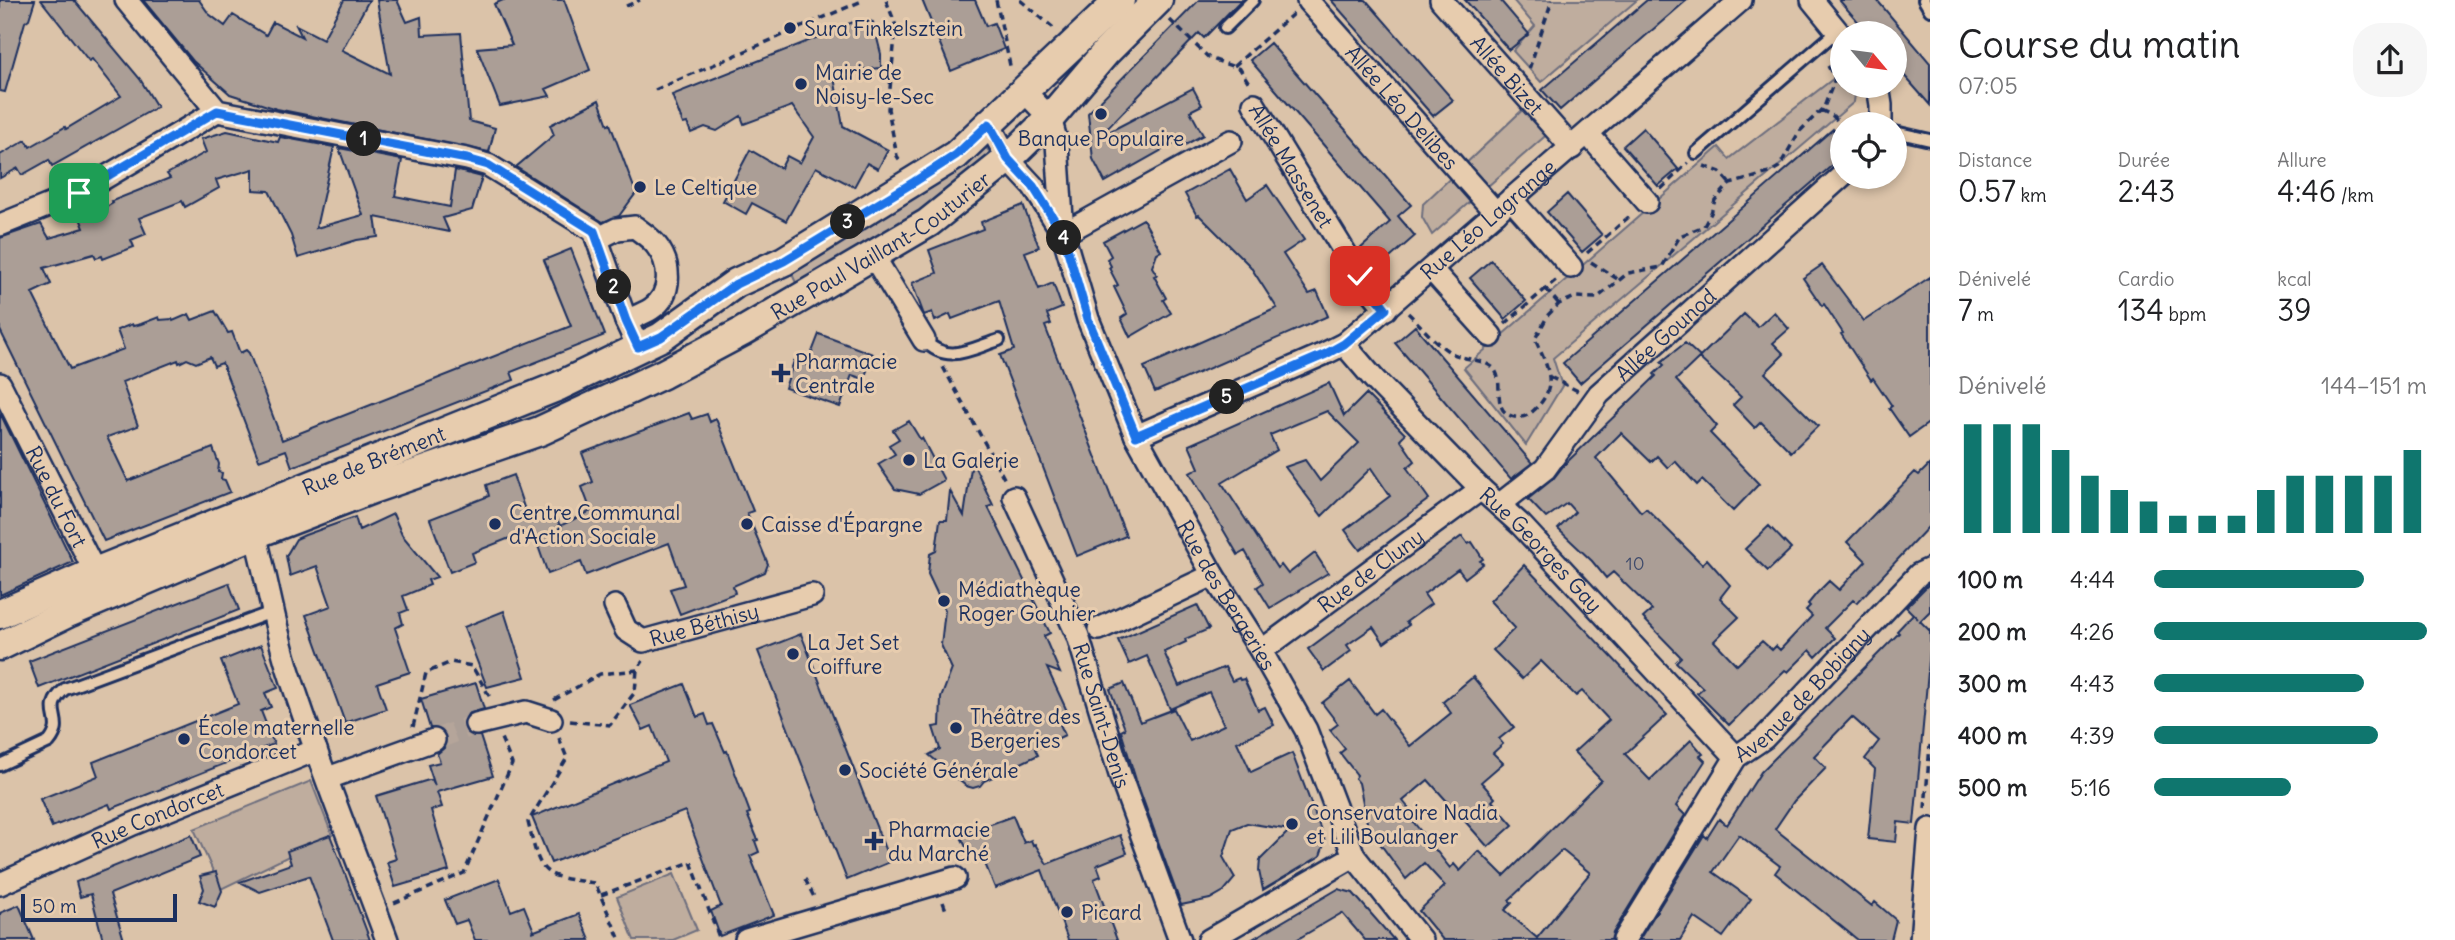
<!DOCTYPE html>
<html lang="fr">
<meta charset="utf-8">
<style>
:root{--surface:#fff;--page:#f6f6f6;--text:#202124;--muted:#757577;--accent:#0f766e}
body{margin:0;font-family:Delius,sans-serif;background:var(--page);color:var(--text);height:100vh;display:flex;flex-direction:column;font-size:26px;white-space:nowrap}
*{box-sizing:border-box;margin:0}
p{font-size:23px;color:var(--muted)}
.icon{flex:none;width:38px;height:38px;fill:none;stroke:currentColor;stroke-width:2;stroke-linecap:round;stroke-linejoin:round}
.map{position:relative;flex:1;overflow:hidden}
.drawer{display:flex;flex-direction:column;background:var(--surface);width:525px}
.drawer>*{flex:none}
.needle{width:46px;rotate:119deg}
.fabs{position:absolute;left:1830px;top:21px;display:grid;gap:14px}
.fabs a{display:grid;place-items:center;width:77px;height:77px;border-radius:50%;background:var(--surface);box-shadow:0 4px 10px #0003;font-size:35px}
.scale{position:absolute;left:21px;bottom:18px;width:156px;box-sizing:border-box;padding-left:7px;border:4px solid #1b2f5e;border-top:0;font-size:19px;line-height:24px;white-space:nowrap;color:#1b2f5e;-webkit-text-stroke:5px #e7ccae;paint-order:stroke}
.pin{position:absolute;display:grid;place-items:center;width:60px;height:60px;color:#fff;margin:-30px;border-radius:14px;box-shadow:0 4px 10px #0006}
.km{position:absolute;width:35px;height:35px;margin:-18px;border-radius:50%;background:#222;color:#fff;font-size:19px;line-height:35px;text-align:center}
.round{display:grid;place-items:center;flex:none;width:74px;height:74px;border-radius:28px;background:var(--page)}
.overview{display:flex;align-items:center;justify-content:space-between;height:119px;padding:0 28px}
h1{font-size:38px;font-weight:600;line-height:52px}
.stats{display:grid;grid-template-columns:repeat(3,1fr);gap:10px;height:119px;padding:7px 28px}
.stats div{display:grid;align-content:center}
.stats b{font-size:30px;font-weight:600}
.stats small{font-size:19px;font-weight:400}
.stats p{font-size:19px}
.chart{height:196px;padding:14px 28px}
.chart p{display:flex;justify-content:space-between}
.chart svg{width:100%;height:126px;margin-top:7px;stroke:var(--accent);stroke-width:6}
ul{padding:0 28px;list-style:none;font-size:23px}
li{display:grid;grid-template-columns:112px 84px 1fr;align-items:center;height:52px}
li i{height:18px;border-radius:9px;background:var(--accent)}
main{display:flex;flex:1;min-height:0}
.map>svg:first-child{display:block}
.green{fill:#bfad9e;stroke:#6d6e7e;stroke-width:2}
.building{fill:#ab9e96;stroke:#1b2f5e;stroke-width:2;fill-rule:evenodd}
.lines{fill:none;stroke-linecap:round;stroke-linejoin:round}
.street-tunnel{stroke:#b5a59a;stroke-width:21;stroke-dasharray:21 10;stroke-linecap:butt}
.lane-casing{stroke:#1b2f5e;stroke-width:16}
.street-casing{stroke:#1b2f5e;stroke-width:26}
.secondary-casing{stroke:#1b2f5e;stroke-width:33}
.path{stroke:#1b2f5e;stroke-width:3.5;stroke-dasharray:7 5;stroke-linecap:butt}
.lane{stroke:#e7ccae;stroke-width:10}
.street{stroke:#e7ccae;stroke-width:21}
.secondary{stroke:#e7ccae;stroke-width:28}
.route-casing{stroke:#fff;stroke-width:14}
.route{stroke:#1a73e8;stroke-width:9}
.poi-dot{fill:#1b2f5e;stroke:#e7ccae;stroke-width:2.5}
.labels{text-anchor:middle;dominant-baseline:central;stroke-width:6;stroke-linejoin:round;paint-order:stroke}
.number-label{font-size:18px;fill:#3f4b6c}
.poi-label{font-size:21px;fill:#1b2f5e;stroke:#e7ccae;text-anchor:start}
.street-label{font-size:21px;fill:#1b2f5e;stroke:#e7ccae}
</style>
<main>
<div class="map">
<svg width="1930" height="940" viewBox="0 0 1930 940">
<rect width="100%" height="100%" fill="#dbc3a9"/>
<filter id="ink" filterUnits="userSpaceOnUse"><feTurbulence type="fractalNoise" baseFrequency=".0143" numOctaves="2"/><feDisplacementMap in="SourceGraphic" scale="14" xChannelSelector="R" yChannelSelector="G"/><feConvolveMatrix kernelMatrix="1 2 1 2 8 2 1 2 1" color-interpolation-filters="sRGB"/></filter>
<g filter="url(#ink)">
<path class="green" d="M1513,0H1637L1541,82L1513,51L1535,26Z
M1842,72L1843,86H1850L1855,94L1854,102L1553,358L1562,386L1526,445L1464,368L1719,147L1729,159Z
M1534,99L1559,124L1432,235L1422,217L1423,204Z
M985,147L992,154L982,173L799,289L790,270Z
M651,354L657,368L530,428L294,506Z
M311,781L332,835L221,889L194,829Z
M674,874L697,930L673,940H634L617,897Z"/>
<path class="building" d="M0,0H35L29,19L25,22L5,92L0,91Z
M41,0H74L140,79L157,107L52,166L49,160L22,175L18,168L0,178V155L26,140L30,147L65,127L66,129L121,96L92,59L89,61Z
M143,0H199L209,14L225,26L233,15L266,35L273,22L302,37L296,25L323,39L344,0H369L342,50L390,74L377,0H397L407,22L421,17L422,35L461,33L469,121L495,128L489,152L277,109L230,94L193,61Z
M503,0H564L590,70L546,89L550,96L500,106L477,48L512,45L494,4Z
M922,0H975L986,26L994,23L1004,49L951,71Z
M1199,0H1241L1204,38L1199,33L1099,137L1193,88L1202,105L1190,111L1203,135L1183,146L1180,140L1105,182L1093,159L1088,113Z
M1331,0H1366L1453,100L1433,116Z
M1465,0H1500L1529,34L1509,50Z
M1647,0H1687L1560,110L1542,90Z
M1839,0H1877L1930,63V105L1895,65V33H1868Z
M862,19L873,22L881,54V68L833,72L843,126L888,150L878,169L867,163L854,187L816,167L786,221L752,203L746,214L723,201L750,150L781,168L787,156L800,163L814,137L792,106L744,124L741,116L717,131L705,127L691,133L687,123L683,124L672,95L821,36L822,33Z
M1270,43L1411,205L1398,216L1415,236L1375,271L1359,250L1390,222L1250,60Z
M599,100L608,125L610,124L636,193L619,216L603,222L516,167L554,135L550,125Z
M1643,128L1678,169L1658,186L1623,146Z
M1833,129L1843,141V156L1580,383L1563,363Z
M227,131L278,142L280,137L334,147L316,228L363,215L339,148L402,160L395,196L450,207L455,170L482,177L472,210L443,218L449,232L375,217L378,237L357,240L298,258L291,235L269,191L253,190V169L216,180L219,188L185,207L182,201L139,218L146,234L131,240L134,247L103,259L102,256L96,258L94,254L44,268L51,284L32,293L70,369L124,349L117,330L132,324L133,326L141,324L159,317L160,320L172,319L173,321L189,314L192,320L215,311L228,333L232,332L240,353L246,350L249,353L282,440L571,326L544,260L571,249L605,335L511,372L514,380L292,467L286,450L259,460L222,363L214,366L210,357L196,363L187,359L179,363L178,360L122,382L138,426L107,437L128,481L213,448L219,464L218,472L222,473L221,479L225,480L230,492L104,541L0,330V238L41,224L49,238L84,228L80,218L99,211L113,203L112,201L170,178L167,174L206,152L201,139Z
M1230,169L1247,199L1267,185L1304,240L1283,254L1309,294L1317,291L1328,316L1155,392L1144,367L1277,308L1250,266L1199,215L1197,216L1185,194Z
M1567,194L1602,235L1582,252L1547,212Z
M1023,205L1039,247L1025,252L1039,289L1053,283L1062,308L1047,314L1051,324L1045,326L1126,536L1077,556L1000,355L1014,350L999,301L952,319L950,314L935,321L932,312L924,315L912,283L937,273L929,250L983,229L981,222Z
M1143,219L1161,251L1157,253L1152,267L1157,275L1154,276L1166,298L1163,300L1171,313L1130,337L1121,318L1127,314L1114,287L1118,285L1109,268L1111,266L1107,259L1111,256L1103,241Z
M1491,260L1526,301L1505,319L1470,278Z
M1822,265L1864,321L1930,277V422L1909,437L1889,408L1892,406L1873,378L1871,380L1841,334L1843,333L1824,304L1822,306L1803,278Z
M1774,312L1789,329L1773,343L1784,354L1765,373L1818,426L1791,452L1761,422L1755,428L1733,405L1741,397L1699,358L1744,314L1758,327Z
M1415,326L1532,463L1511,479L1395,343Z
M819,334L873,354L864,379L852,375L840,407L785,388L794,361L807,365Z
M1685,343L1700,357L1676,380L1717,426L1710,433L1759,484L1733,511L1702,480L1697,485L1675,461L1668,468L1657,456L1651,462L1621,433L1596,458L1641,512L1646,508L1702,564L1707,559L1730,585L1720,598L1739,617L1714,641L1737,665L1762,641L1772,650L1776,646L1780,650L1812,616L1806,610L1810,606L1808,604L1817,593L1829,581L1839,590L1852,576L1866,561L1847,542L1915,472L1919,475L1930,464V525L1857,603L1853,600L1825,628L1835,638L1816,657L1810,650L1788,672L1785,670L1729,725L1697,693L1703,688L1676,662L1681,657L1643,618L1652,610L1613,572L1606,578L1592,561L1558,529L1575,512L1567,503L1546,518L1528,499L1553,479L1564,465L1656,376L1654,374L1664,365L1661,362Z
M1329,383L1344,416L1366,394L1405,434L1400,439L1415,461L1407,468L1429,499L1360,550L1345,530L1390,496L1371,468L1322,516L1285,467L1305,460L1320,481L1359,443L1327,411L1270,435L1277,450L1222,483L1277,568L1281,565L1288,574L1315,553L1328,573L1270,608L1257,587L1263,583L1245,551L1238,555L1190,473L1199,468L1189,445Z
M0,413L73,562L0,595Z
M689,413L692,419L707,414L710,422L716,419L753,511L747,513L768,564L765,572L733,586L735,593L680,614L670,589L684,585L669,543L586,575L581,562L548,574L532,529L472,553L475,562L450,572L430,519L489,496L486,485L513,475L529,522L555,513L560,526L591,511L582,487L593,482L582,453Z
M909,421L920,439L922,438L944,480L919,494L895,489L878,464L895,454L889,445L899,439L893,430Z
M972,461L993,505L988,507L1050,633L1044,636L1060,673L1047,668L1067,711L1056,716L1065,735L1035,749L1038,755L984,781L980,786L973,788L966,786L929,755L940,749L933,727L940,726L941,698L952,669L941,645L945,610L928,574L930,554L936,551L940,520H947L950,491L964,516Z
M393,514L402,535L437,577L428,580L430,585L403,596L408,610L400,613L403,624L395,628L410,672L377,683L386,709L345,723L306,615L331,606L317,566L290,576L286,556L296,539L305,535L355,517L359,530Z
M1769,526L1791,549L1768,571L1745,549Z
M1462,536L1468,544L1472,542L1483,559L1480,561L1483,564L1465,578L1458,569L1424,594L1431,604L1406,622L1409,625L1384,643L1373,627L1347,645L1351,651L1324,671L1308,649Z
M1524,565L1667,715L1625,754L1650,780L1691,740L1703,754L1700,756L1705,761L1676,806L1685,815L1613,933L1611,940H1443L1419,911L1445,886L1424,863L1406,879L1368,827L1359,783L1355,778L1357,775L1340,753L1345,749L1330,730L1338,724L1322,703L1350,681L1375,714L1381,709L1410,746L1451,713L1443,702L1473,677L1514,727L1499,739L1503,744L1493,753L1503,763L1481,782L1495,798L1492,801L1513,825L1488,847L1428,780L1403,801L1411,811L1407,814L1450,868L1454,864L1460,871L1479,851L1504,876L1601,780L1574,752L1609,720L1582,691L1576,696L1541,661L1522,679L1493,650L1515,628L1490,601ZM1562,850L1590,873L1537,938L1505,910L1512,903L1509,900Z
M229,583L239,610L39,688L29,661Z
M1930,583V611L1920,621L1930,631V650L1914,824L1898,822L1896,842L1868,839L1875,769L1865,759L1879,741L1852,717L1814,756L1826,768L1794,801L1775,829L1872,906L1875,902L1896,920L1891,940H1858L1775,873L1780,866L1739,835L1713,872L1751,899L1723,937L1694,917L1680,940H1639L1704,835L1707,838L1719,819L1727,825L1761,772L1899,633L1897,631L1913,614L1918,619L1906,607Z
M1197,605L1209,629L1185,639L1186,642L1164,652L1179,686L1225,667L1232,681L1239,678L1240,680L1244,679L1258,710L1265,707L1274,725L1237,742L1251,772L1292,753L1325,841L1320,856L1263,890L1259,871L1260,860L1290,830L1247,823L1232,829L1223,857L1235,878L1224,891L1210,899L1181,905L1136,780L1121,731L1125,729L1110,689L1124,683L1140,722L1174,709L1190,741L1224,725L1209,692L1170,709L1147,656L1129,664L1118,640Z
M504,611L525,677L487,687L464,627Z
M801,634L890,862L847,880L758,651Z
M261,645L278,688L265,693L271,707L261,711L274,744L111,809L109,804L52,827L40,799L98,776L93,762L238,704L221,661Z
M476,683L484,709L468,714L463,726L472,736H480L493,776L437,792L442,807L431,810L449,871L395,887L387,862L396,859L376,796L432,779L435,786L428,765L440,762L437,754L444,748L446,736L442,730L430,728L421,699Z
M684,684L697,717L705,714L709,725L713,724L725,752L727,751L750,813L747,814L758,840L755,841L759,852L750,856L774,915L720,936L711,911L721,906L685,811L551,863L532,817L666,762L652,726L643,730L630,705Z
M1013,816L1024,843L1031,840L1033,845L1035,844L1047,864L1120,835L1127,853L1097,865L1101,876L1094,879L1117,940H1068L1042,870L995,888L982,856L972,859L960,835Z
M191,835L200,857L110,894L124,940H103L91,894L80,897L76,882Z
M330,835L341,863L370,940H333L309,876L260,892L240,882L291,864L287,851Z
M216,872L222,891L215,907L199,901L204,889L200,876Z
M499,879L511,911L524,906L534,931L532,932L579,914L590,940H475L467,920L455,924L445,900Z
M1338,889L1353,893L1394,940H1365L1342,913L1296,940H1251Z
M19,905L34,940H0V913Z"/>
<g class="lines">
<path class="street-tunnel" d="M434,740L476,724"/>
<defs>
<path id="lane" d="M1924,0L1930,10
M1225,28L1253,0
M1895,132L1930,140
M1696,153L1837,31
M924,340C947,365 971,349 999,340
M0,765L49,742C68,719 39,711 65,689L272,612"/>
<g id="street">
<path d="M126,0L217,111L467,159L488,165L594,231L626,321L638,347"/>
<path id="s1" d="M1441,0L1572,148"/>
<path d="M1812,0L1843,38"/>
<path id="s2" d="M1308,1L1496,213"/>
<path d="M1878,86L1881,105V124"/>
<path id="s3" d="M1024,91L1050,118L1057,143L1063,234L1088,319L1136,436L1213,575L1261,651L1306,730L1354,856L1421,940"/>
<path id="s4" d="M1254,104L1360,277L1386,309"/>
<path d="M989,124L1008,159L1033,186L1062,232"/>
<path d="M1588,134L1647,202"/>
<path d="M1511,199L1571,267"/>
<path d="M0,225L79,193L217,111"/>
<path d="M1063,234L1231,141"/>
<path d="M597,239L617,229L635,227C641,232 651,238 656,245C671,263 673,295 651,309C643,314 634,317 626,321"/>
<path d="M874,257L924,340"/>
<path d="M1431,269L1491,336"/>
<path id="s5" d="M1344,344L1374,379L1481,489L1521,525L1736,757"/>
<path id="s6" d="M0,384L95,572"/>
<path id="s7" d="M1136,436L1326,353L1344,344L1741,0"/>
<path id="s8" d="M1014,497L1078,636L1121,778L1180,940"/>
<path id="s9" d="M1499,505L1545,469L1599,394L1843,175"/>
<path d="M243,526L255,534C267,579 274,624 288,669C317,760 354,850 387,940"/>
<path id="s10" d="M615,606L626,630L643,641L812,595"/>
<path d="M1099,629L1213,575"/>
<path id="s11" d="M1261,651L1481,489"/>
<path d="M476,724L526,712L551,720"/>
<path d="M328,778L434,740"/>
<path id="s12" d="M0,884L133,824L316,750"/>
<path d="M746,940L955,878"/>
<path d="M1209,940L1354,856"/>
<path id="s13" d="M1624,940L1736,757L1764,738L1919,574L1930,569"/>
<path d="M1921,940L1930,829"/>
</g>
<g id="secondary">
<path id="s14" d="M0,614L95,572L559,386L661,337L736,283L784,261L956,155L1120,0"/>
<path id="s15" d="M0,646L70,612L255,534L372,489L540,431L663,374L742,332L928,223L1008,159L1050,118L1106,52L1158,0"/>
</g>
</defs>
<use href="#lane" class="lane-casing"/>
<use href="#street" class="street-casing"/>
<use href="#secondary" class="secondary-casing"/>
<path class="path" d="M886,0L896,26L888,109L897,156L901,162
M996,0L1011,70
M1020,0L1056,30
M626,6L640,0
M1170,20L1209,58L1240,69L1249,83
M1234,66L1294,13
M1529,69L1552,0
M655,90L864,0
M1821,110L1833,116L1843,127
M1704,166L1720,172L1730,184
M1661,189L1688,163
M1587,253L1631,215
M1591,262L1619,280
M1546,289L1559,304
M1408,313C1422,326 1438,348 1456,355C1468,360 1481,359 1492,367C1506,378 1491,406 1509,415C1517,419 1526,418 1533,411C1560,387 1548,368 1535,339L1548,315L1559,304L1575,297L1597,298L1628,273L1662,267L1680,236L1704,226L1711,213L1715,200L1730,184L1769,173L1779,167L1799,132L1824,107L1835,79L1826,62
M1505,324L1557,279
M943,367L1005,480
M1550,377L1578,391
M554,700L600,674L637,670L643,661
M570,721L610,725L635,692L637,670
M413,727L426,673L451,662L472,666L491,699
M559,738L567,758L528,822C541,876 540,876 595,883L620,940
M1925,809L1930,745
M805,879L815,899
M601,895L691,862L720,940
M943,902L947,913
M394,903L464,873L512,764L501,738"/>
<use href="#lane" class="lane"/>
<use href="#street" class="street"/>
<use href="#secondary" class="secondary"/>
</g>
</g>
<g class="lines" filter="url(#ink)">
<defs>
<path id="route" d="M79,193L217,111L467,159L488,165L594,231L626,321L638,347L661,337L736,284L784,261L914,182L956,155L989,124L1008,159L1033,186L1063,234L1088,319L1136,436L1326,354L1344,344L1386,309L1360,276"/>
</defs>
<use href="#route" class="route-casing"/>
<use href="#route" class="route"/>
</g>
<g class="poi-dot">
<circle cx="790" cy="28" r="7"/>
<circle cx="801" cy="84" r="7"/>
<circle cx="1101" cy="114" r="7"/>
<circle cx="640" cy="187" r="7"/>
<path d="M777.5 362.5h7v7h7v7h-7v7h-7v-7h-7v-7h7z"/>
<circle cx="909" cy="460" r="7"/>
<circle cx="495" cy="524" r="7"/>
<circle cx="747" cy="524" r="7"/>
<circle cx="944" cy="601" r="7"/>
<circle cx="793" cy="654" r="7"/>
<circle cx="956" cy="728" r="7"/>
<circle cx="184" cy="739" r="7"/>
<circle cx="845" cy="770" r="7"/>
<circle cx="1292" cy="824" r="7"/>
<path d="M870.5 830.5h7v7h7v7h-7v7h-7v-7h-7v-7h7z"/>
<circle cx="1067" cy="912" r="7"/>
</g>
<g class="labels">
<g class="number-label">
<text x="1635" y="563">10</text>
</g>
<g class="poi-label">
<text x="804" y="28">Sura Finkelsztein</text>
<text x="815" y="72">Mairie de<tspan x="815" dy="24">Noisy-le-Sec</tspan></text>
<text x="1101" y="138" text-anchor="middle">Banque Populaire</text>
<text x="654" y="187">Le Celtique</text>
<text x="795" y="361">Pharmacie<tspan x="795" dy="24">Centrale</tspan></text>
<text x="923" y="460">La Galerie</text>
<text x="509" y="512">Centre Communal<tspan x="509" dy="24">d'Action Sociale</tspan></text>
<text x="761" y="524">Caisse d'Épargne</text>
<text x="958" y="589">Médiathèque<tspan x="958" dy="24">Roger Gouhier</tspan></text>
<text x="807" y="642">La Jet Set<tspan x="807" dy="24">Coiffure</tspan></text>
<text x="970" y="716">Théâtre des<tspan x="970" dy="24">Bergeries</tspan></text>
<text x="198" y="727">École maternelle<tspan x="198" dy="24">Condorcet</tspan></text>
<text x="859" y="770">Société Générale</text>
<text x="1306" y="812">Conservatoire Nadia<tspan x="1306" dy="24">et Lili Boulanger</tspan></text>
<text x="888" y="829">Pharmacie<tspan x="888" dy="24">du Marché</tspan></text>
<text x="1081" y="912">Picard</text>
</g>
<g class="street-label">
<text stroke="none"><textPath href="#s1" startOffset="100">Allée Bizet</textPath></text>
<text stroke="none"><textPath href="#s2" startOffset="142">Allée Léo Delibes</textPath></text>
<text stroke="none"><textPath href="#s4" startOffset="72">Allée Massenet</textPath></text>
<text stroke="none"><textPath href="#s7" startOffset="418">Rue Léo Lagrange</textPath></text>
<text stroke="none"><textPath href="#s15" startOffset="970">Rue Paul Vaillant-Couturier</textPath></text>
<text stroke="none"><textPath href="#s9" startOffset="240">Allée Gounod</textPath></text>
<text stroke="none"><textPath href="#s14" startOffset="404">Rue de Brément</textPath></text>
<text stroke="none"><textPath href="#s6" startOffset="126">Rue du Fort</textPath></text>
<text stroke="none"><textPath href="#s5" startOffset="285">Rue Georges Gay</textPath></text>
<text stroke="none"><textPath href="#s11" startOffset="136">Rue de Cluny</textPath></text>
<text stroke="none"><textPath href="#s3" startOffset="553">Rue des Bergeries</textPath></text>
<text stroke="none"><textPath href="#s10" startOffset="110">Rue Béthisy</textPath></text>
<text stroke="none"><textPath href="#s13" startOffset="306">Avenue de Bobigny</textPath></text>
<text stroke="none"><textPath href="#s8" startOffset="236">Rue Saint-Denis</textPath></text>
<text stroke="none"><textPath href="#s12" startOffset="172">Rue Condorcet</textPath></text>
</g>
</g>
</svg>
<div class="fabs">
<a><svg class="needle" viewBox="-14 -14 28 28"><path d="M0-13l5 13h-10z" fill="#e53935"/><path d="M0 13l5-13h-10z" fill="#757577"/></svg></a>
<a><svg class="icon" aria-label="locate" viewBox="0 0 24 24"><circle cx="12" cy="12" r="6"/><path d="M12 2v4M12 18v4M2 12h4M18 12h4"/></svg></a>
</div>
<div class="scale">50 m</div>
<div class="pin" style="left:79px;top:193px;background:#1e9e55"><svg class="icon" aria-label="arrive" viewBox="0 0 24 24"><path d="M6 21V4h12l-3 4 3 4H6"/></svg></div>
<div class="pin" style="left:1360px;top:276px;background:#d93025"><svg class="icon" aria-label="check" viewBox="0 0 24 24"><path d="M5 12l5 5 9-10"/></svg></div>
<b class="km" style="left:364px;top:139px">1</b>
<b class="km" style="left:614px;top:287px">2</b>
<b class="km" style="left:848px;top:222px">3</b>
<b class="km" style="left:1064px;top:238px">4</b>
<b class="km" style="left:1227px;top:397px">5</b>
</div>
<section class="drawer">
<div class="overview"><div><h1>Course du matin</h1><p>07:05</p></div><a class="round"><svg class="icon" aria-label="share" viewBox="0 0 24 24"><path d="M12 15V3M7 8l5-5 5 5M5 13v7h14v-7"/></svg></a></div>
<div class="stats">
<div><p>Distance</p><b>0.57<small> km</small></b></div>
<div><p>Durée</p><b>2:43</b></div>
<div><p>Allure</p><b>4:46<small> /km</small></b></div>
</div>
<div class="stats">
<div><p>Dénivelé</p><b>7<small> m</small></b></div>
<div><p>Cardio</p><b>134<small> bpm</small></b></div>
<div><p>kcal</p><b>39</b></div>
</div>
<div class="chart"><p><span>Dénivelé</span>144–151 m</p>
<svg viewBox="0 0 160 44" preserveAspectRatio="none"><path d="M5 44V6M15 44V6M25 44V6M35 44V15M45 44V24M55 44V29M65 44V33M75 44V38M85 44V38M95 44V38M105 44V29M115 44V24M125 44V24M135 44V24M145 44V24M155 44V15"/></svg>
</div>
<ul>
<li><b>100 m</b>4:44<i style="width:77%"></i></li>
<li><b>200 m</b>4:26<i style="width:100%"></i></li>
<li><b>300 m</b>4:43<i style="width:77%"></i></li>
<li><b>400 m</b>4:39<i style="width:82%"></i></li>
<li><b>500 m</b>5:16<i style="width:50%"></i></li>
</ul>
</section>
</main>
